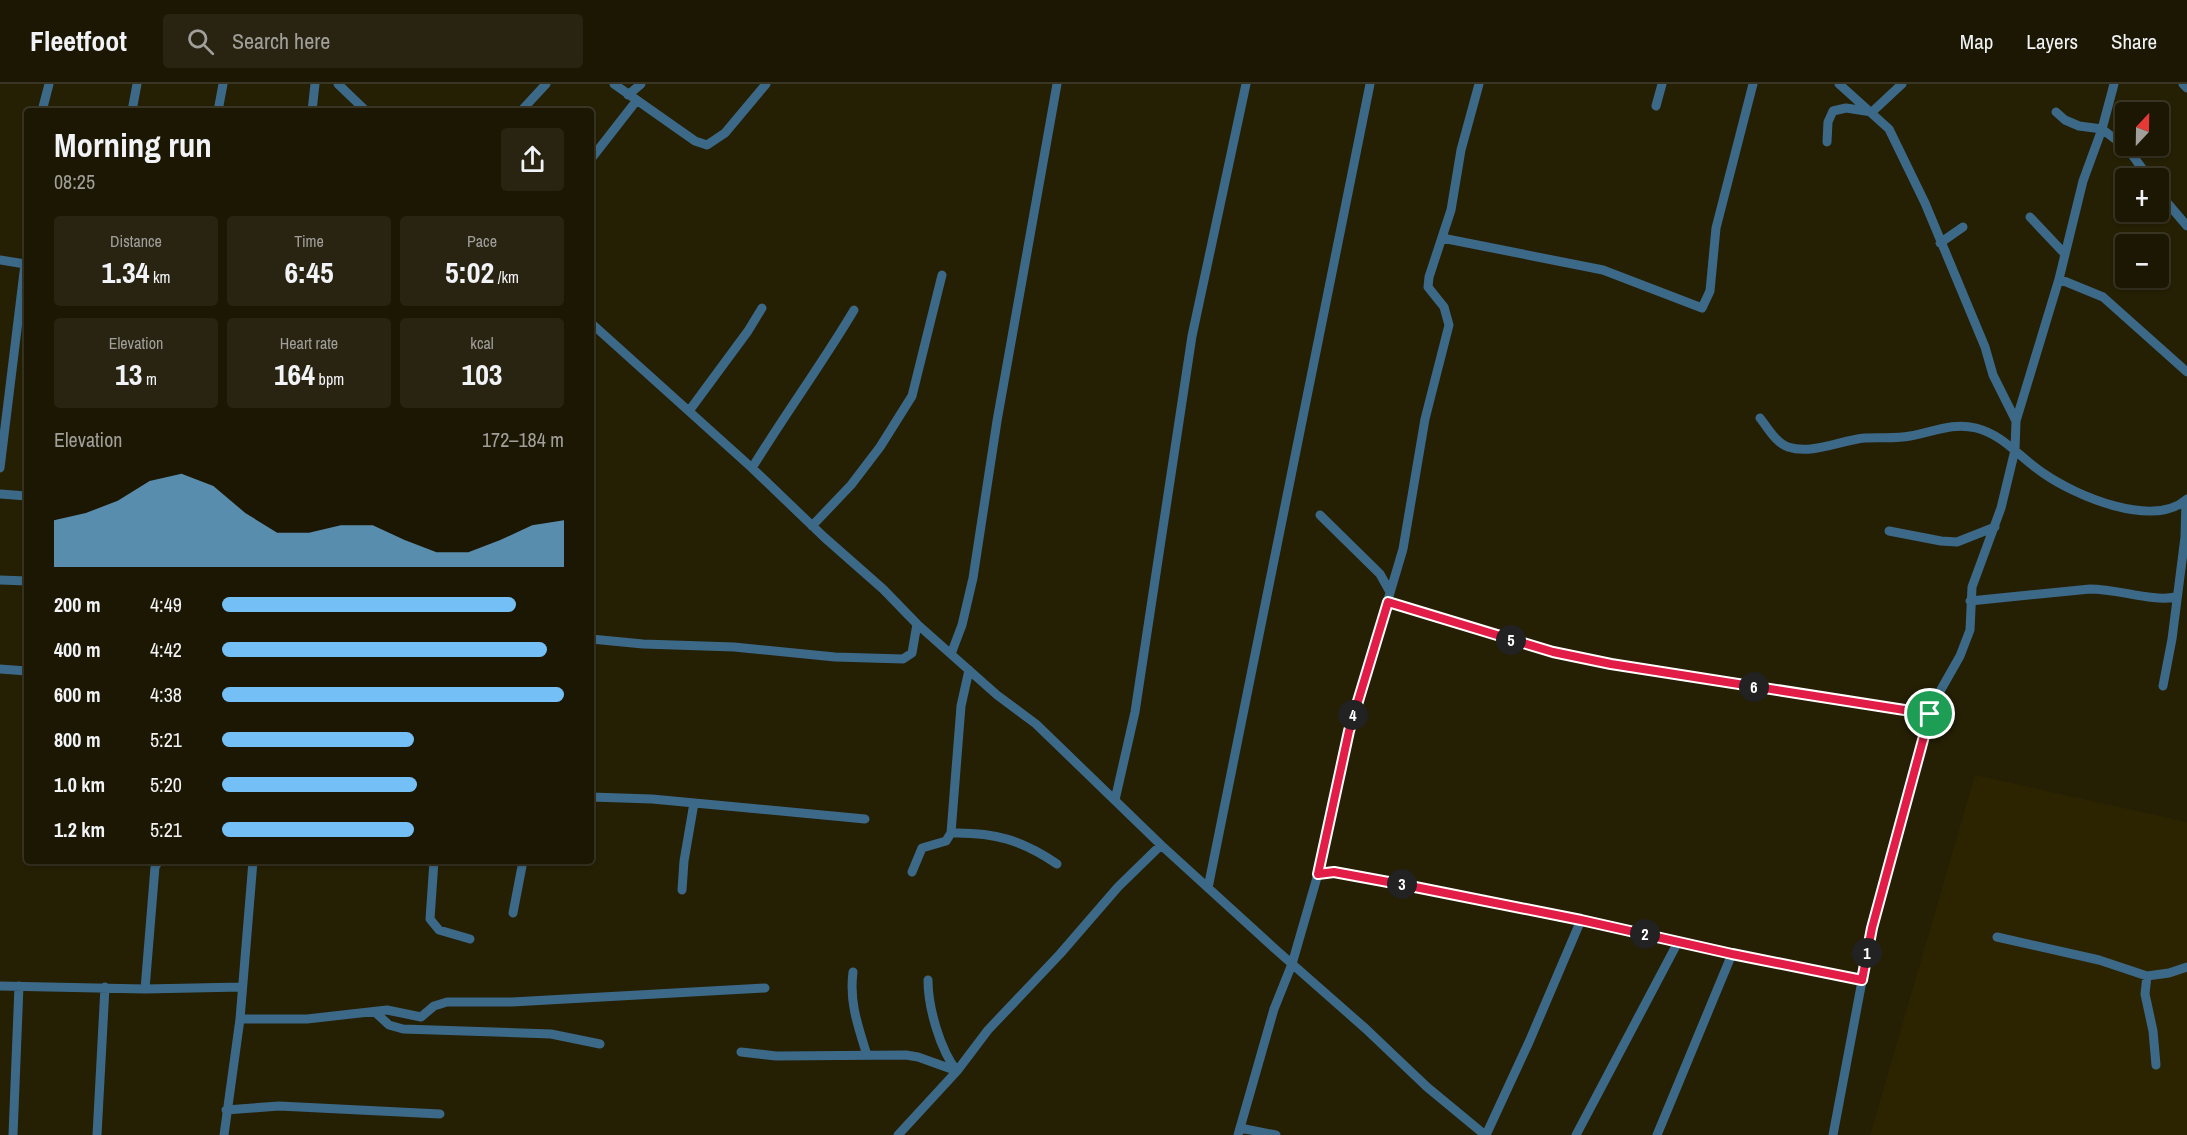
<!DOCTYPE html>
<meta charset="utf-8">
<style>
:root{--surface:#1c1703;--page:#292412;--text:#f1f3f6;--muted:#a09f9a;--line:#3a3625;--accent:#74c0f6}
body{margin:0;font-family:"Archivo Narrow",sans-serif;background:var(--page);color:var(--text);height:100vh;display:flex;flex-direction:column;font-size:22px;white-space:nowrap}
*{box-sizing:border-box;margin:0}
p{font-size:20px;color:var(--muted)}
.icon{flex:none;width:33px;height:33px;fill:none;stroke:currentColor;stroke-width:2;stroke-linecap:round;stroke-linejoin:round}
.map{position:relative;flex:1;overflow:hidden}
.sheet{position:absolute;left:24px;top:24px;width:570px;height:756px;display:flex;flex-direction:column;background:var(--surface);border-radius:6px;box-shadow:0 2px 4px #0004,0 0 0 2px var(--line)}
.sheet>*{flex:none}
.needle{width:39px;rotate:22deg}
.fabs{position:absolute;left:2115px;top:18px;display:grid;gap:12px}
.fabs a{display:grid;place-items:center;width:54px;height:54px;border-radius:6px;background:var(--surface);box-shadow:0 2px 4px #0004,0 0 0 2px var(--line);font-size:30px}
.pin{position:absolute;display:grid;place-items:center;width:51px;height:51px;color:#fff;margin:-26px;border:3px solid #fff;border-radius:50%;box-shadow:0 2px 6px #0007}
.km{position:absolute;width:30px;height:30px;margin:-15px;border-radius:50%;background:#222;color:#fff;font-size:16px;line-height:30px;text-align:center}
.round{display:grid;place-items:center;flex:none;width:63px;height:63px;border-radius:6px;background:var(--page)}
.overview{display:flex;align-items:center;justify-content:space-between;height:102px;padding:0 30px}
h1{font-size:33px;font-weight:700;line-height:45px}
.metrics{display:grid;grid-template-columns:repeat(3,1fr);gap:9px;height:102px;padding:6px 30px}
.metrics div{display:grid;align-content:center;border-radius:6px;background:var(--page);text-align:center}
.metrics b{font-size:30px;font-weight:700}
.metrics small{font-size:16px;font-weight:400}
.metrics p{font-size:16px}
.chart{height:168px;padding:12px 30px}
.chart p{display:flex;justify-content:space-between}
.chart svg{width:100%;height:108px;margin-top:6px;fill:var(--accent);opacity:.7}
ul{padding:0 30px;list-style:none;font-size:20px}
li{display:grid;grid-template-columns:96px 72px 1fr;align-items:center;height:45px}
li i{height:15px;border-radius:8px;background:var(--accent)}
header{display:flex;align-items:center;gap:36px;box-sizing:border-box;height:84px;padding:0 30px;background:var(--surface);border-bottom:2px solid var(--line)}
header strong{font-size:28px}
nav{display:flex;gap:33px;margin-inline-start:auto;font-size:21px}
.search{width:420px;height:54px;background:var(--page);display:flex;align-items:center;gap:15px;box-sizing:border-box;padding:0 21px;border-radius:6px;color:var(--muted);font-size:22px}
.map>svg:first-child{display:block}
.built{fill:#2c2401}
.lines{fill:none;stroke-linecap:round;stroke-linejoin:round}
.minor{stroke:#3c6988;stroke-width:9}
.route-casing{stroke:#fff;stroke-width:12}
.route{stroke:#e11d48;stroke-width:8}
</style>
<header>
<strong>Fleetfoot</strong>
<div class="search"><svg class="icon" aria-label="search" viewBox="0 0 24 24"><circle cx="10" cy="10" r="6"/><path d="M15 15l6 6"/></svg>Search here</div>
<nav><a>Map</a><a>Layers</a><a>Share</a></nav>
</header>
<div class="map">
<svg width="2187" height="1051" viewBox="0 0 2187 1051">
<rect width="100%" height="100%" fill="#251f04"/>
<path class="built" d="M1975,691L2187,738V1051H1870Z"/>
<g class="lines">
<path class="minor" d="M338,0L366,27
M614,0L695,57L707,61L725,49L766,0
M1839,0L1889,45L1925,119L1985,263L1993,291L2016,337
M2183,0L2187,4
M628,11L641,0
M1656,22L1662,0
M42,27L49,0
M132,27L137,0
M218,27L223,0
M312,27L315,0
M521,27L546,0
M2056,28L2065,36L2079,42L2102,45L2128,65L2149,94
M1827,58L1828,38L1833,27L1846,24L1872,28L1902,0
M591,75L637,16
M2158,108L2187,142
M2030,133L2064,169
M1442,154L1603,186L1702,224L1710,207L1716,144L1753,0
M1940,159L1963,143
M0,176L25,180L0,384
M2059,195L2103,213L2187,288
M591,239L752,384L824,453L883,505L917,540L997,611L1036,640L1161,761L1274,864L1366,945L1427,1003L1485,1051
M689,327L748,247L762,224
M1760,334C1768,344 1776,359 1788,363C1812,371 1841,356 1865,354C1880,353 1895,355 1910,352C1933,348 1952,338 1976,344C2004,351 2020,374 2043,389C2076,412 2153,445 2187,415
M752,384C785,330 822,280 854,226
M0,410L27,412
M1320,431L1380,490L1390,508
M812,442L851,401L880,363L912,312L942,191
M1889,447L1941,457L1957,458L1995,443
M0,496L27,497
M1970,517L2090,505C2119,505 2151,518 2176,513
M1387,518L1553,568L1611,580L1931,630
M591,555L643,560L734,563L835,573L903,575L912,569L917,540
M951,570L962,541L973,494L997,337L1057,0
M0,585L27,587
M2163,602L2172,555L2185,453L2186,416
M591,713L652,715L865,735
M1115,716L1135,628L1192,252L1246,0
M951,749C994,748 1022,756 1057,780
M434,777L430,835L439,846L470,855
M912,788L922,764L946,757L951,749L961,622L969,586
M1318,790L1349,647L1403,465L1425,335L1449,241L1444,223L1428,203L1429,193L1451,126L1461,66L1479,0
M1208,804L1370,0
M682,806L684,777L694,719
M513,829L523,777
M1997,853L2099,876L2147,892L2169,889L2187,883
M853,888C849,918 858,942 867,971
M2147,892L2145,910L2153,947L2156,981
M0,902L145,905L242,903
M145,905L155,783L159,777
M375,928L389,941L403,945L551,950L600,960
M240,935H307L387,926L421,933L434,922L447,918H512L765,904
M741,968L776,972L906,971L918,973L957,987C940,966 928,923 928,896
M226,1026L279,1022L440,1030
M1240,1044L1276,1051
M13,1051L19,902
M97,1051L105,903
M224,1051L240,935L253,777
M898,1051L957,987L988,946L1060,870L1118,803L1161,761
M1238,1051L1274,925L1292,880L1318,790L1334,788L1410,802L1581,836L1732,870L1862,896
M1486,1051L1529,958L1581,836
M1576,1051L1678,858
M1657,1051L1732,870
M1833,1051L1872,844L1910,703L1928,636L1939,609L1960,572L1970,546L1972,503L2001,424L2015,366L2016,337L2059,195L2083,97L2102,45L2114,0"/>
</g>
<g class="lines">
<defs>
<path id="route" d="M1388,518L1553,568L1611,580L1930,630L1872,844L1862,896L1732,870L1581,836L1410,802L1334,788L1318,790L1349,647Z"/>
</defs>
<use href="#route" class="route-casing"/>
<use href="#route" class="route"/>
</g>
</svg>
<div class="fabs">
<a><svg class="needle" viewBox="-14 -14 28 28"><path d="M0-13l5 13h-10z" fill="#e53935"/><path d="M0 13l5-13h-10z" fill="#a09f9a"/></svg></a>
<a>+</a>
<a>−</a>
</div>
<div class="pin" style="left:1930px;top:630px;background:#1e9e55"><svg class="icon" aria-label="arrive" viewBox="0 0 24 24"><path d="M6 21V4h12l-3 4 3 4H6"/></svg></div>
<b class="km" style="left:1867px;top:869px">1</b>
<b class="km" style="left:1645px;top:850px">2</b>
<b class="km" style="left:1402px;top:800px">3</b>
<b class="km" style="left:1353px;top:631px">4</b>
<b class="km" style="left:1511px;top:556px">5</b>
<b class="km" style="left:1754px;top:603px">6</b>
<section class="sheet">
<div class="overview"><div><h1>Morning run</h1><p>08:25</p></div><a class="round"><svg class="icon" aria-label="share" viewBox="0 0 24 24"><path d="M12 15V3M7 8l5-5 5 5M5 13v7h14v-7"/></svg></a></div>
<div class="metrics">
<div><p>Distance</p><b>1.34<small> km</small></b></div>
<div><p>Time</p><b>6:45</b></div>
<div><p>Pace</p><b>5:02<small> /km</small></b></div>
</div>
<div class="metrics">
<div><p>Elevation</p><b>13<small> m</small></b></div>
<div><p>Heart rate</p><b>164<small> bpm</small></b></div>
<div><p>kcal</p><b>103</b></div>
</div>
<div class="chart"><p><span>Elevation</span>172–184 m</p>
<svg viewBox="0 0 160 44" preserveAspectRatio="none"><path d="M0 44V25L10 22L20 17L30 9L40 6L50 11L60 22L70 30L80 30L90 27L100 27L110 33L120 38L130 38L140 33L150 27L160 25V44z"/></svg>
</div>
<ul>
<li><b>200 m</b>4:49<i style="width:86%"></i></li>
<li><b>400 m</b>4:42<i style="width:95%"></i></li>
<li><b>600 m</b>4:38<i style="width:100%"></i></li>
<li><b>800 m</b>5:21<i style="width:56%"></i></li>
<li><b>1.0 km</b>5:20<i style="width:57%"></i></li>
<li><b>1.2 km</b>5:21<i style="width:56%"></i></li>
</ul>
</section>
</div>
